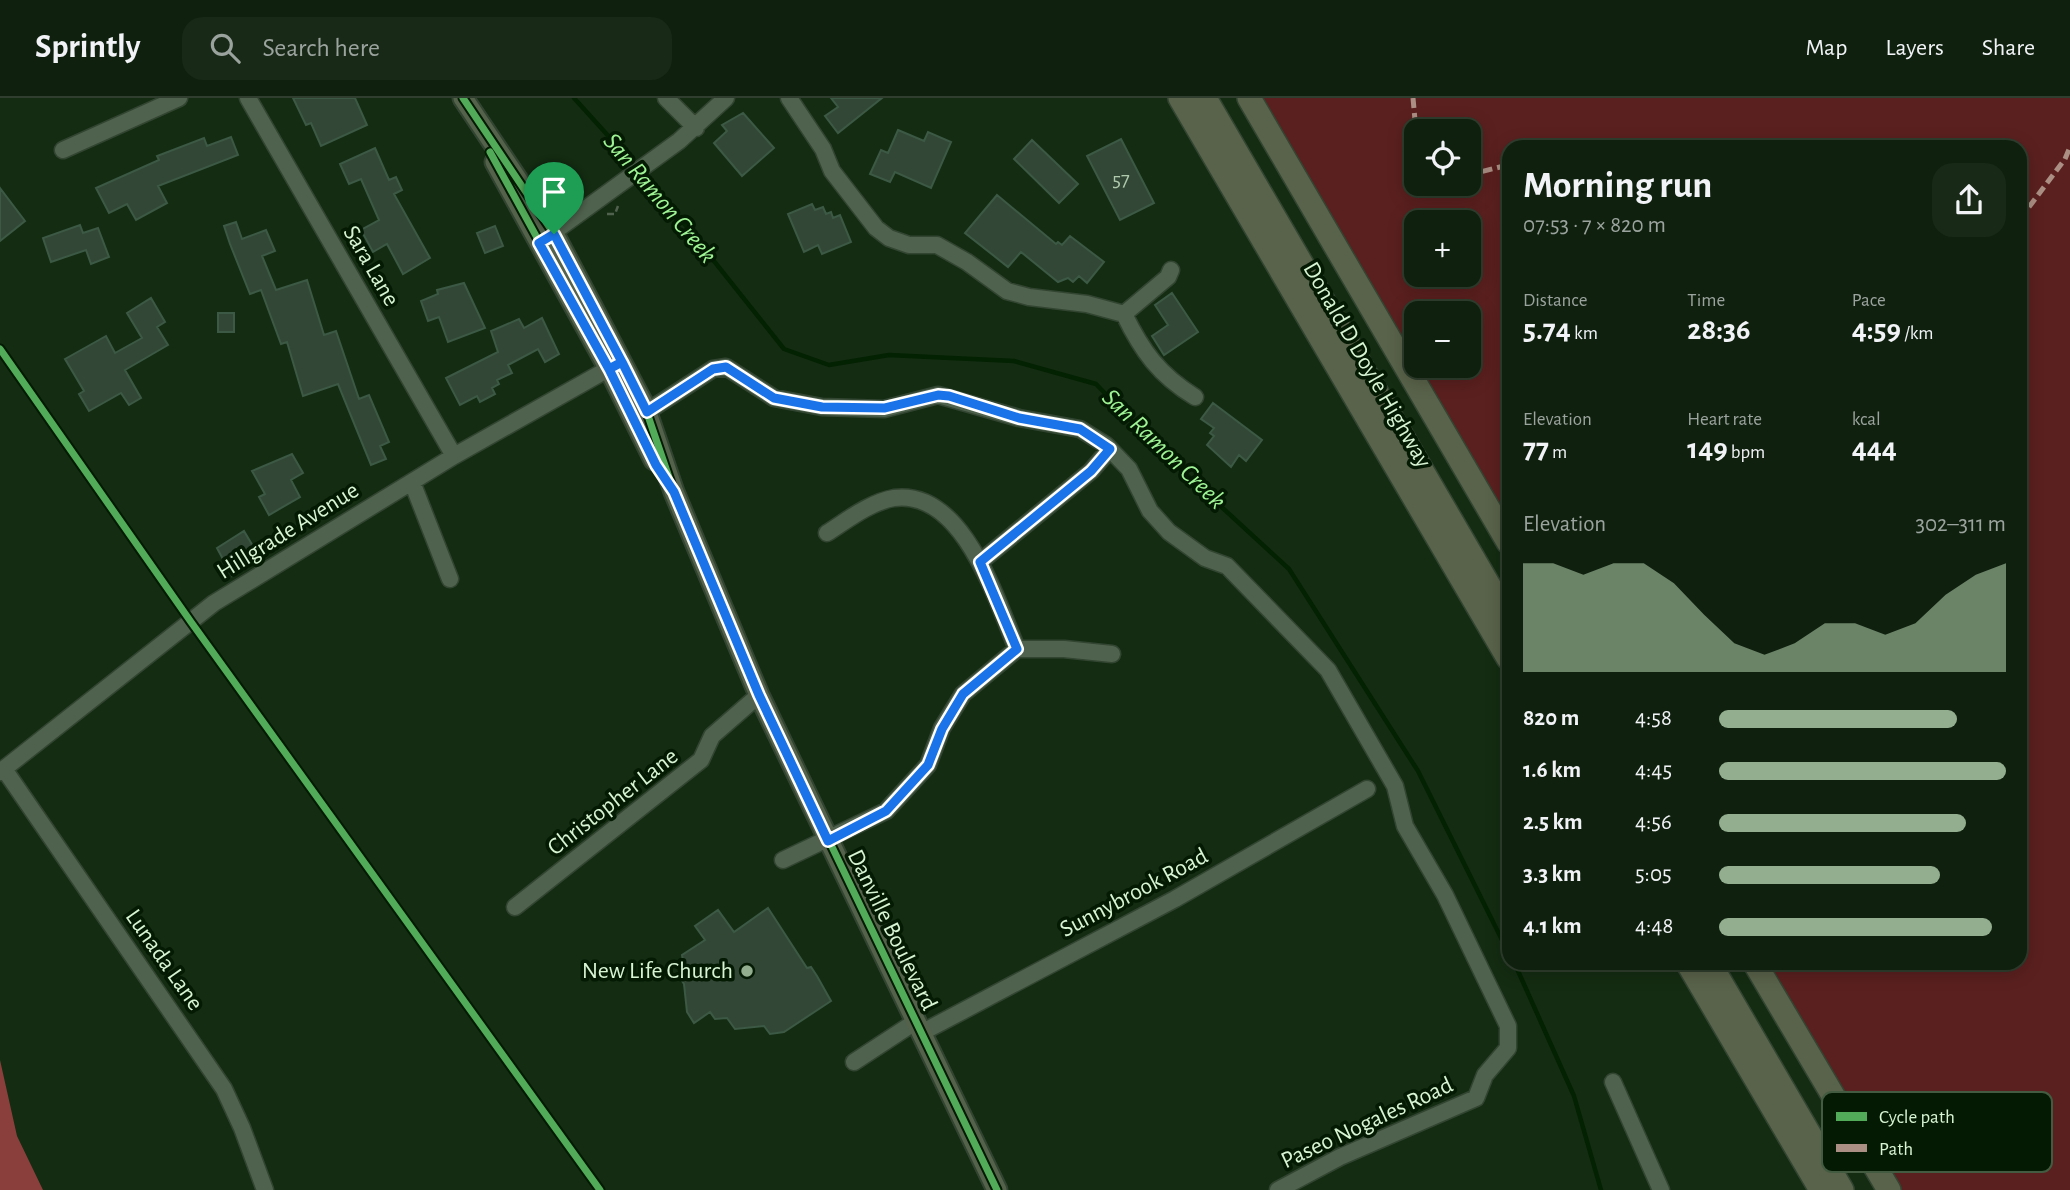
<!DOCTYPE html>
<meta charset="utf-8">
<style>
:root{--surface:#0f210e;--page:#182917;--text:#f1f3f6;--muted:#9ba39e;--line:#2f3e2e;--accent:#93ae8f}
body{margin:0;font-family:"Alegreya Sans",sans-serif;background:var(--page);color:var(--text);height:100vh;display:flex;flex-direction:column;font-size:26px;white-space:nowrap}
*{box-sizing:border-box;margin:0}
p{font-size:23px;color:var(--muted)}
.icon{flex:none;width:38px;height:38px;fill:none;stroke:currentColor;stroke-width:2;stroke-linecap:round;stroke-linejoin:round}
.map{position:relative;flex:1;overflow:hidden}
.panel{position:absolute;left:1502px;top:42px;width:525px;height:830px;display:flex;flex-direction:column;background:var(--surface);border-radius:21px;box-shadow:0 4px 18px #0003,0 0 0 2px var(--line)}
.panel>*{flex:none}
.tools{position:absolute;left:1404px;top:21px;display:grid;gap:14px}
.tools a{display:grid;place-items:center;width:77px;height:77px;border-radius:14px;background:var(--surface);box-shadow:0 4px 18px #0003,0 0 0 2px var(--line);font-size:35px}
.pin{position:absolute;display:grid;place-items:center;width:60px;height:60px;color:#fff;margin:-72px -30px;border-radius:50% 50% 50% 0;rotate:-45deg;box-shadow:0 0 7px #0007}
.pin .icon{rotate:45deg}
.round{display:grid;place-items:center;flex:none;width:74px;height:74px;border-radius:21px;background:var(--page)}
.head{display:flex;align-items:center;justify-content:space-between;height:119px;padding:0 21px}
h1{font-size:38px;font-weight:700;line-height:52px}
.figures{display:grid;grid-template-columns:repeat(3,1fr);gap:10px;height:119px;padding:7px 21px}
.figures div{display:grid;align-content:center}
.figures b{font-size:30px;font-weight:700}
.figures small{font-size:19px;font-weight:400}
.figures p{font-size:19px}
.chart{height:196px;padding:14px 21px}
.chart p{display:flex;justify-content:space-between}
.chart svg{width:100%;height:126px;margin-top:7px;fill:var(--accent);opacity:.7}
ul{padding:0 21px;list-style:none;font-size:23px}
li{display:grid;grid-template-columns:112px 84px 1fr;align-items:center;height:52px}
li i{height:18px;border-radius:9px;background:var(--accent)}
header{display:flex;align-items:center;gap:42px;box-sizing:border-box;height:98px;padding:0 35px;background:var(--surface);border-bottom:2px solid var(--line)}
header strong{font-size:33px}
nav{display:flex;gap:38px;margin-inline-start:auto;font-size:24px}
.search{width:490px;height:63px;background:var(--page);display:flex;align-items:center;gap:18px;box-sizing:border-box;padding:0 24px;border-radius:21px;color:var(--muted);font-size:26px}
.map>svg:first-child{display:block}
.green{fill:#5a201f;fill-rule:evenodd}
.forest{fill:#8a3f3c}
.lines{fill:none;stroke-linecap:round;stroke-linejoin:round}
.stream{stroke:#032202;stroke-width:4.5}
.building{fill:#334736;stroke:#3c5945;stroke-width:2}
.minor-casing{stroke:#324531;stroke-width:19}
.major-casing{stroke:#324531;stroke-width:23}
.highway-casing{stroke:#324531;stroke-width:26}
.path{stroke:#50624e;stroke-width:2.5;stroke-dasharray:7 3.5;stroke-linecap:butt}
.minor{stroke:#4f624d;stroke-width:16}
.major{stroke:#55624b;stroke-width:19}
.highway{stroke:#59624a;stroke-width:23}
.quiet{stroke:#ac8f84;stroke-width:5;stroke-dasharray:10 5;stroke-linecap:butt}
.cycleway-casing{stroke:#041a03;stroke-width:11}
.cycleway{stroke:#51ab58;stroke-width:7}
.route-casing{stroke:#fff;stroke-width:14}
.route{stroke:#1a73e8;stroke-width:9}
.poi-dot{fill:#93ae8f;stroke:#041a03;stroke-width:2.5}
.labels{text-anchor:middle;dominant-baseline:central;stroke-width:7;stroke-linejoin:round;paint-order:stroke}
.number-label{font-size:21px;fill:#aec9ac}
.street-label{font-size:24px;fill:#d7f4d3;stroke:#041a03}
.poi-label{font-size:24px;fill:#d7f4d3;stroke:#041a03;text-anchor:end}
.water-label{font-size:26px;font-style:italic;fill:#9ef394;stroke:#041a03}
.key{fill:#041a03;stroke:#435b41;stroke-width:2}
.key-label{font-size:19px;fill:#d7f4d3}
</style>
<header>
<strong>Sprintly</strong>
<div class="search"><svg class="icon" aria-label="search" viewBox="0 0 24 24"><circle cx="10" cy="10" r="6"/><path d="M15 15l6 6"/></svg>Search here</div>
<nav><a>Map</a><a>Layers</a><a>Share</a></nav>
</header>
<div class="map">
<svg width="2070" height="1092" viewBox="0 0 2070 1092">
<rect width="100%" height="100%" fill="#142c12"/>
<path class="green" d="M1249,0H2070V1092H1889L1754,865L2020,864V49H1508V444ZM1416,33H1468V86H1416ZM1416,124H1468V177H1416ZM1416,215H1468V268H1416Z"/>
<path class="forest" d="M0,962L17,1038L43,1092H0Z"/>
<g class="lines">
<path class="stream" d="M574,0L659,94L784,251L829,267L889,257L1014,263L1096,286L1165,357L1289,471L1418,673L1508,854
M1514,864L1574,998L1601,1092"/>
</g>
<path class="building" d="M293,0H355L367,27L321,48L311,25L306,27Z
M831,0H882L838,35L825,18L838,9Z
M743,15L774,50L742,78L714,45L727,33L722,27Z
M898,32L924,43L928,34L951,44L931,90L895,74L890,84L870,76L881,52L888,55Z
M231,39L238,57L158,88L167,105L136,122L127,106L109,115L96,90L159,62L157,58L204,40L207,48Z
M1121,41L1154,105L1120,122L1087,58Z
M1032,42L1078,86L1059,105L1014,61Z
M375,50L389,82L396,79L402,92L394,96L430,160L403,176L387,146L373,154L361,132L379,122L361,81L349,86L340,66Z
M0,90L25,123L0,143Z
M997,97L1056,146L1058,144L1062,147L1070,138L1104,164L1087,185L1079,178L1073,184L1068,180L1058,184L1021,154L1008,169L965,135Z
M812,106L815,112L823,109L826,116L831,114L833,120L840,117L851,144L822,156L818,147L804,154L788,116Z
M236,124L242,141L266,132L275,153L262,158L276,192L307,182L324,237L336,233L359,301L369,297L389,344L380,348L386,361L371,367L338,286L303,298L287,244L281,246L261,192L250,196L230,146L224,128Z
M80,127L83,135L98,130L109,159L91,166L86,152L51,164L43,140Z
M495,128L503,148L485,155L477,135Z
M464,185L485,230L448,244L439,219L428,223L421,203L438,196L437,192Z
M1172,195L1198,234L1164,257L1152,238L1168,227L1155,207Z
M151,200L165,224L157,229L168,247L125,272L141,300L129,307L121,295L89,313L79,296L84,293L65,261L106,238L115,255L142,240L127,215Z
M218,215H234V234H218Z
M542,220L559,256L545,264L538,251L508,267L512,275L497,282L499,286L492,290L495,296L480,304L477,298L460,307L446,280L498,254L491,233L519,221L524,230Z
M1213,305L1262,342L1246,363L1239,357L1231,369L1207,347L1214,338L1210,335L1214,330L1201,321Z
M292,356L303,375L291,382L300,399L269,417L259,399L265,396L252,373Z
M244,433L260,460L232,478L217,450Z
M768,810L807,870L811,869L817,878L831,903L784,934L770,936L764,928L735,931L727,920L715,921L710,914L694,925L687,914L684,886L677,875L684,870L682,857L705,842L695,828L718,812L734,834Z"/>
<g class="lines">
<defs>
<path id="minor" d="M248,0L454,358
M666,0L696,30
M789,0L823,51L832,73L876,130L889,140L909,147H937L967,164L1007,193L1029,199L1087,206L1124,216C1142,253 1159,277 1195,299
M63,52L179,0
M544,141L679,43L726,0
M1124,216L1168,179L1171,172
M637,320L713,271L726,269L774,300L822,309L884,311L938,297L1019,320L1080,331L1106,347L1129,371L1150,413L1169,434L1205,460L1227,468L1328,572L1395,688L1405,728L1445,797L1508,928V950L1485,977L1476,1000L1340,1059L1278,1092
M412,384L450,481
M827,435C846,423 870,404 894,400C963,391 996,501 1017,551
M980,464L1091,373L1110,351
M4,671L224,991L242,1030L265,1092
M0,674L214,505L454,358L617,266
M783,762L886,713L928,667L942,630L963,596L1017,551H1064L1112,556
M515,809L701,662L712,638L759,597
M921,935L1175,801L1367,691
M854,964L915,924
M1613,984L1661,1092"/>
<path id="major" d="M463,0L554,136L645,309L674,394L759,597L997,1092
M495,64L609,271L654,362"/>
<path id="highway" d="M1180,0L1508,560
M1205,0L1508,520
M1249,0L1508,444
M1687,864L1821,1092
M1709,864L1842,1092
M1754,864L1889,1092"/>
</defs>
<use href="#minor" class="minor-casing"/>
<use href="#major" class="major-casing"/>
<use href="#highway" class="highway-casing"/>
<path class="path" d="M607,116H615L618,108"/>
<use href="#minor" class="minor"/>
<use href="#major" class="major"/>
<use href="#highway" class="highway"/>
<path class="quiet" d="M1413,0L1416,33
M1468,77L1508,67
M2020,121L2065,61L2070,49"/>
<defs>
<path id="cycleway" d="M463,0L554,136L645,309L674,394L759,597L997,1092
M490,54L609,271L658,369
M0,251L191,524L600,1092"/>
</defs>
<use href="#cycleway" class="cycleway-casing"/>
<use href="#cycleway" class="cycleway"/>
</g>
<g class="lines">
<defs>
<path id="route" d="M554,136L622,264L609,271L656,367L674,394L759,597L828,743L886,713L928,667L942,631L963,596L1017,551L980,464L1091,373L1110,351L1080,331L1019,320L949,298L938,297L884,310L822,309L774,300L726,269L713,271L647,314L622,264L609,271L539,145L554,136"/>
</defs>
<use href="#route" class="route-casing"/>
<use href="#route" class="route"/>
</g>
<circle class="poi-dot" cx="747" cy="873" r="7"/>
<g class="labels">
<g class="number-label">
<text x="1121" y="81">57</text>
</g>
<g class="street-label">
<text transform="translate(371 168) rotate(60)">Sara Lane</text>
<text transform="translate(1367 267) rotate(60)">Donald D Doyle Highway</text>
<text transform="translate(288 433) rotate(-32)">Hillgrade Avenue</text>
<text transform="translate(613 704) rotate(-38)">Christopher Lane</text>
<text transform="translate(1134 795) rotate(-28)">Sunnybrook Road</text>
<text transform="translate(892 832) rotate(64)">Danville Boulevard</text>
<text transform="translate(164 862) rotate(55)">Lunada Lane</text>
<text transform="translate(1367 1025) rotate(-25)">Paseo Nogales Road</text>
</g>
<g class="poi-label">
<text x="733" y="873">New Life Church</text>
</g>
<g class="water-label">
<text transform="translate(660 100) rotate(50)">San Ramon Creek</text>
<text transform="translate(1164 351) rotate(44)">San Ramon Creek</text>
</g>
</g>
<rect x="1822" y="994" width="230" height="80" rx="10" class="key"/>
<rect x="1836" y="1014" width="31" height="9" fill="#51ab58"/>
<rect x="1836" y="1046" width="31" height="8" fill="#ac8f84"/>
<g class="key-label">
<text x="1879" y="1025">Cycle path</text>
<text x="1879" y="1057">Path</text>
</g>
</svg>
<div class="tools">
<a><svg class="icon" aria-label="locate" viewBox="0 0 24 24"><circle cx="12" cy="12" r="6"/><path d="M12 2v4M12 18v4M2 12h4M18 12h4"/></svg></a>
<a>+</a>
<a>−</a>
</div>
<div class="pin" style="left:554px;top:136px;background:#1e9e55"><svg class="icon" aria-label="arrive" viewBox="0 0 24 24"><path d="M6 21V4h12l-3 4 3 4H6"/></svg></div>
<section class="panel">
<div class="head"><div><h1>Morning run</h1><p>07:53 · 7 × 820 m</p></div><a class="round"><svg class="icon" aria-label="share" viewBox="0 0 24 24"><path d="M12 15V3M7 8l5-5 5 5M5 13v7h14v-7"/></svg></a></div>
<div class="figures">
<div><p>Distance</p><b>5.74<small> km</small></b></div>
<div><p>Time</p><b>28:36</b></div>
<div><p>Pace</p><b>4:59<small> /km</small></b></div>
</div>
<div class="figures">
<div><p>Elevation</p><b>77<small> m</small></b></div>
<div><p>Heart rate</p><b>149<small> bpm</small></b></div>
<div><p>kcal</p><b>444</b></div>
</div>
<div class="chart"><p><span>Elevation</span>302–311 m</p>
<svg viewBox="0 0 160 44" preserveAspectRatio="none"><path d="M0 44V6L10 6L20 10L30 6L40 6L50 13L60 24L70 34L80 38L90 34L100 27L110 27L120 31L130 27L140 17L150 10L160 6V44z"/></svg>
</div>
<ul>
<li><b>820 m</b>4:58<i style="width:83%"></i></li>
<li><b>1.6 km</b>4:45<i style="width:100%"></i></li>
<li><b>2.5 km</b>4:56<i style="width:86%"></i></li>
<li><b>3.3 km</b>5:05<i style="width:77%"></i></li>
<li><b>4.1 km</b>4:48<i style="width:95%"></i></li>
</ul>
</section>
</div>
